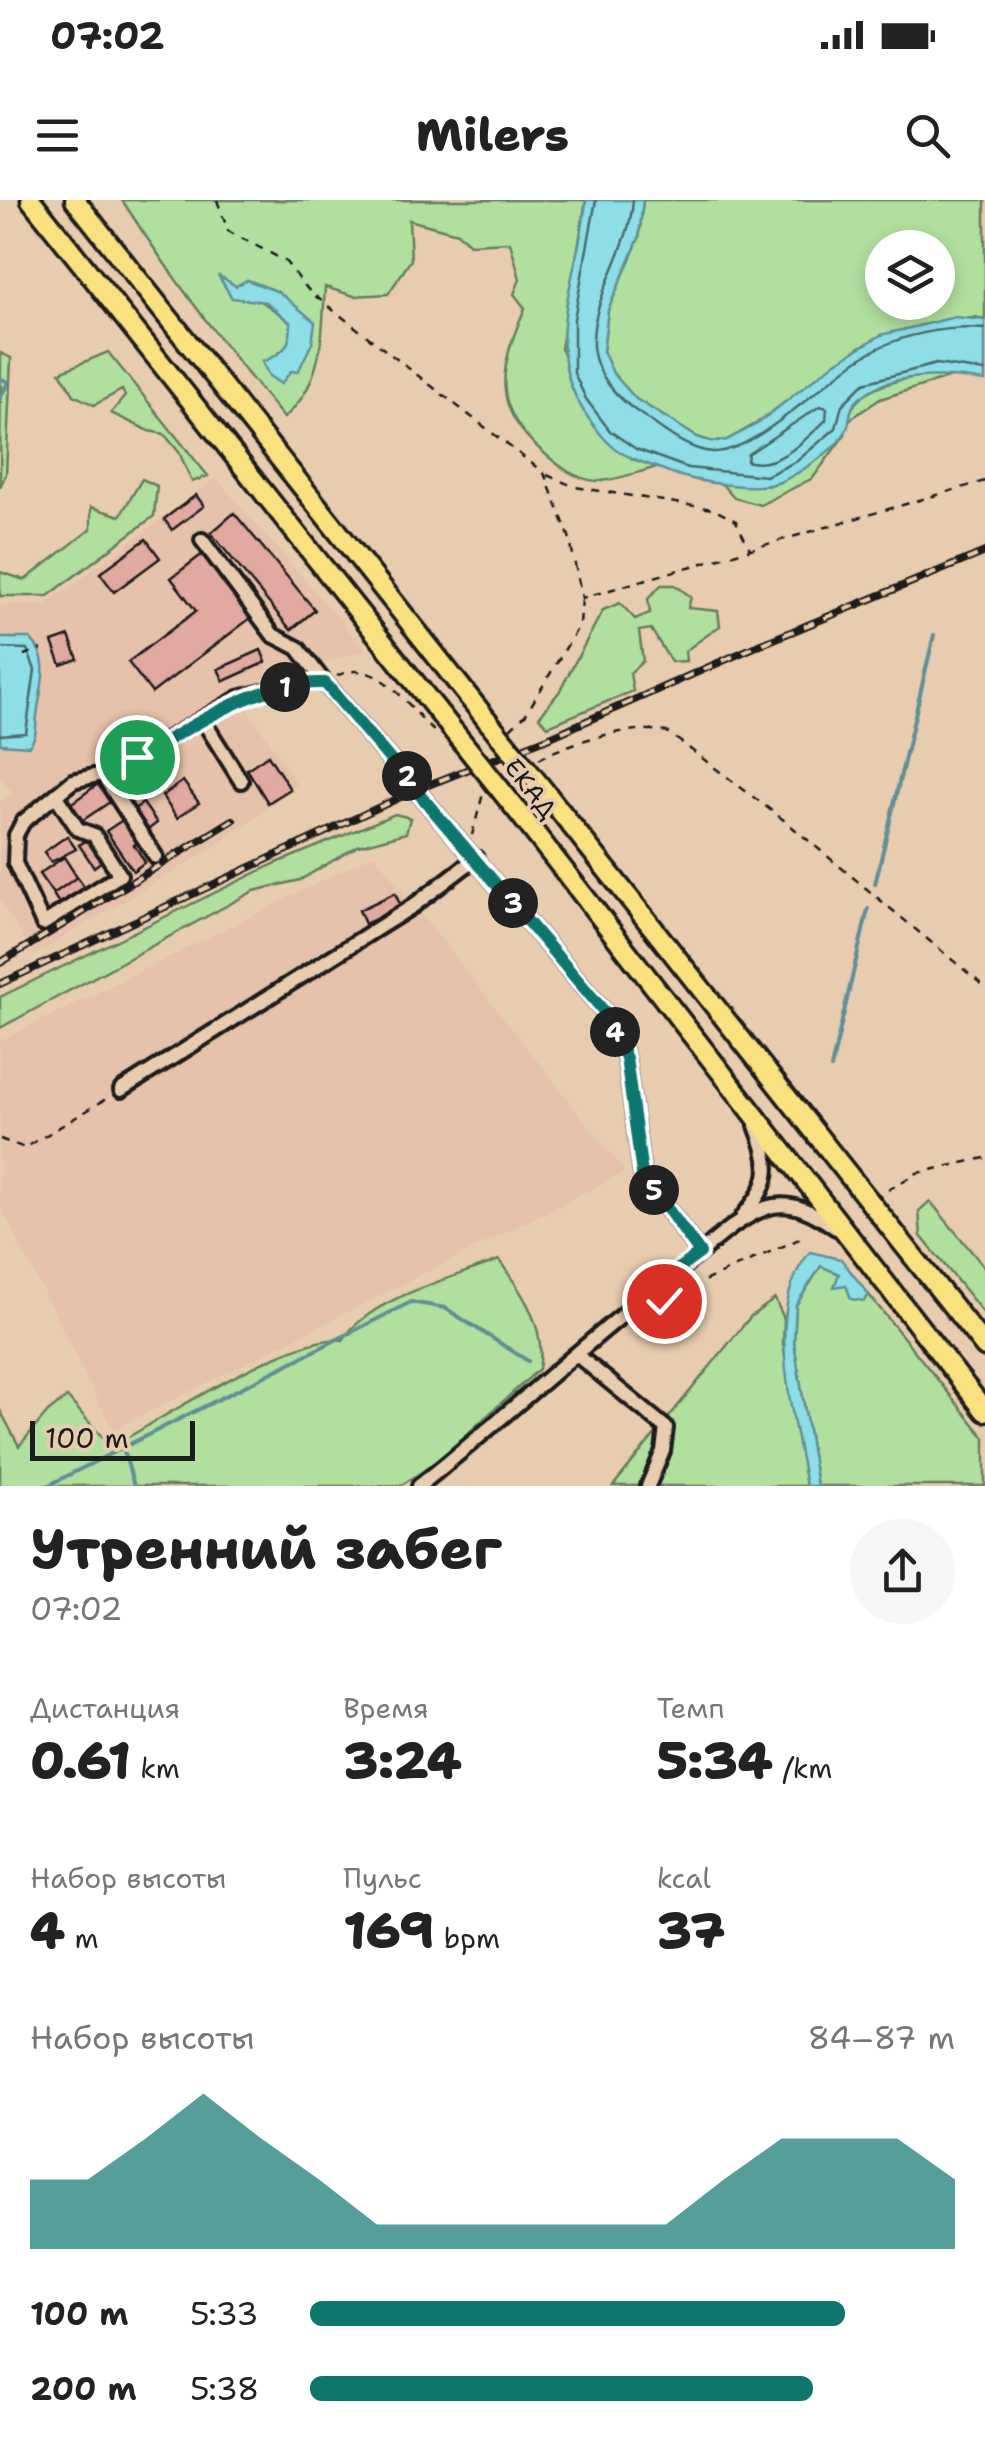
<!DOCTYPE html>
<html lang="ru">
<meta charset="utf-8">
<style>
:root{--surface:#fff;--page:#f6f6f6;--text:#222;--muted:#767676;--accent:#0f766e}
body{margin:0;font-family:"Shantell Sans",sans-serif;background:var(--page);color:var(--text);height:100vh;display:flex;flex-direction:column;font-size:38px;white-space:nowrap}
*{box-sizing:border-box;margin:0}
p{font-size:32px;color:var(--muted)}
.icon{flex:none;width:55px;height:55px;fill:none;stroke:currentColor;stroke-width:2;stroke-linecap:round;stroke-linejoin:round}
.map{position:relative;height:1286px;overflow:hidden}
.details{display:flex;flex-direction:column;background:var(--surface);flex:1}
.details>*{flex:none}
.tools{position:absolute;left:865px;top:30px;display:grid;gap:20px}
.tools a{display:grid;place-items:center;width:90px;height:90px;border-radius:50%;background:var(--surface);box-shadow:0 5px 15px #0003;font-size:50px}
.scale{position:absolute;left:30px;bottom:25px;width:165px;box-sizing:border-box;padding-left:10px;border:5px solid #1c1c1c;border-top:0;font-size:28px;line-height:35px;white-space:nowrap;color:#1c1c1c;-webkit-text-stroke:8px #e8ccaf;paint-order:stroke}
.pin{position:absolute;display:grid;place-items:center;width:85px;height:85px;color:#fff;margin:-42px;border:5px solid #fff;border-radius:50%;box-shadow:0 2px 10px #0007}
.km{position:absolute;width:50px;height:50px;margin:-25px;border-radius:50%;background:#222;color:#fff;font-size:28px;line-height:50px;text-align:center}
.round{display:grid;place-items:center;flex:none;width:105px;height:105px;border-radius:52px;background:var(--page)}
.headline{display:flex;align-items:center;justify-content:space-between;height:170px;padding:0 30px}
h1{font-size:55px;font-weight:800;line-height:75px}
.figures{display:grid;grid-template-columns:repeat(3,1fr);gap:15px;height:170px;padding:10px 30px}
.figures div{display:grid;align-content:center}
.figures b{font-size:50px;font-weight:800}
.figures small{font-size:28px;font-weight:400}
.figures p{font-size:28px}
.chart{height:280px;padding:20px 30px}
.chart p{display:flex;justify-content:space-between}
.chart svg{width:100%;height:180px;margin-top:10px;fill:var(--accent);opacity:.7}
ul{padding:0 30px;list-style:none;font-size:32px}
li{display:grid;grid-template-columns:160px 120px 1fr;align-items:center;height:75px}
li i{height:25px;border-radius:12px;background:var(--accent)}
.status{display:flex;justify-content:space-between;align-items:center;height:70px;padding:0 50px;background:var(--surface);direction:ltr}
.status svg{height:28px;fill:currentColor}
header{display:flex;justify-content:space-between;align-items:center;height:130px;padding:0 30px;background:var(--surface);font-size:45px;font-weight:800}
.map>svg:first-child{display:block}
.built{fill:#e6c1ab}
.green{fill:#b1df9e;stroke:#667e5d;stroke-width:2.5;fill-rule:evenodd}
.water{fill:#8ddee7;stroke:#609096;stroke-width:2.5}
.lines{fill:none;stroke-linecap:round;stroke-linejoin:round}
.shore{stroke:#496a6d;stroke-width:2.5}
.stream{stroke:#609096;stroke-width:4}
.building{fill:#e2a8a2;stroke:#1c1c1c;stroke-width:2.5}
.minor-casing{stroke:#1c1c1c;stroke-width:20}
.highway-casing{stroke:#1c1c1c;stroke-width:25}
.path{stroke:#1c1c1c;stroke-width:2.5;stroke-dasharray:8 8;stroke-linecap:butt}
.minor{stroke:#e8ccaf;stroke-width:12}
.highway{stroke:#fae180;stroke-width:18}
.rail-casing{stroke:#1c1c1c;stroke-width:8}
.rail{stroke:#e8ccaf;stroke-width:4;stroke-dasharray:11;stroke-linecap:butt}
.highway-bridge-casing{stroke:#1c1c1c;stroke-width:25;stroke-linecap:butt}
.highway-bridge{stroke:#fae180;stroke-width:18}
.route-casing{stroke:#fff;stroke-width:20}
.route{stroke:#0f766e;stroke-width:12}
.labels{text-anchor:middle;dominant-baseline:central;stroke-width:8;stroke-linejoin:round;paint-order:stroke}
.street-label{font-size:25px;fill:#1c1c1c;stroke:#e8ccaf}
</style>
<div class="status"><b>07:02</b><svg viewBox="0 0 49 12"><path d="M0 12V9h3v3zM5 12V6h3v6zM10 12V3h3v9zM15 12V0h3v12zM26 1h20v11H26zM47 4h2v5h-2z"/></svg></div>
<header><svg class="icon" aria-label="menu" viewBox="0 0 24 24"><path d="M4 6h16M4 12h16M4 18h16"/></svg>Milers<svg class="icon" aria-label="search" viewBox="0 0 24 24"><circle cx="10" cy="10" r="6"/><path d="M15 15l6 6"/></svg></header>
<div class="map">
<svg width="985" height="1286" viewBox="0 0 985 1286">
<rect width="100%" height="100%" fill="#e8ccaf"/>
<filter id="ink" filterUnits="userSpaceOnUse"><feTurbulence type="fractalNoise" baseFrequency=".01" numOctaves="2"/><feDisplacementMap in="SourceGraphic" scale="20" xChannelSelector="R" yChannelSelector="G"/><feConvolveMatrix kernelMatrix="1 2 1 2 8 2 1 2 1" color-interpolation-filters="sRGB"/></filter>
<g filter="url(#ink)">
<path class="built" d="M216,278L366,450L235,489L298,586L209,650L34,755L0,700V602L13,593L0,577V405L45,406Z
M374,655L625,972L113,1230L0,1005V841Z"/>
<path class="green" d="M122,0H586L561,149L632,259L658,267C640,271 616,281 597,281C576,280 559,266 544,253C490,207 499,169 525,108L514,94L520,79L510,42L470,44L457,33L409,20L411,60L388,94L354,96L325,87C322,136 323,184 284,218C225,148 171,77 122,0ZM219,77L236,87L247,80L279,92L312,143L291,171L282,154L291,140V123C268,103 244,92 219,77Z
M643,0H985V120L976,117L861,146L757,223L727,240L713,242L697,237L636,199L612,173L603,151L608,110L639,38ZM882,48H938V102H882Z
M108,152L208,276L192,282L179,252L164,234L149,231L111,213L125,196L122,190L94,205L74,195L60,172Z
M1,153L11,158L6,274L0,287Z
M937,174L954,176L880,199L849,220C851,186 910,177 937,174Z
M846,233L813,278L760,305L734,298L720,282L768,286Z
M142,279L157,286L154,316L48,396H0V372L25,380L91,329V307L120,316Z
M661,385H675L691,397L688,408L718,411L720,426L685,451L686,461L671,462L651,429L639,431L643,461L630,473L633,491L548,526L539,517L559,492L603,410L620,403L635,419L650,413L648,399Z
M395,614L410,618L406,633L358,646L300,680L254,691L0,828V797L272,665Z
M930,1001L985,1068V1115L921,1036L919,1011Z
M499,1060C522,1092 547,1128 539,1169L435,1263L400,1286H0V1210L19,1246L48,1212L67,1197L111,1247C160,1220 293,1133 343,1140C371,1097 451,1079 499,1060Z
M821,1066L840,1074L835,1086L846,1084L864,1101L869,1095L985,1238V1286H817L794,1143L796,1105Z
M775,1099L784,1119L783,1143L806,1286H613L751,1116Z"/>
<path class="water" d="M586,0H643L639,38L608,110L603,151L613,173L636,199L697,237L713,242L727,240L757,224L836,162L881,135L955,117L985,120V181C947,175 884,170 855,203C848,211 851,222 846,231C836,250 800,273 780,282C756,292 694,282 669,272C652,265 635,261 620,252C607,244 598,231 589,219C537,148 579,78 586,0Z
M218,75L236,86L247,80L279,92L315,122L312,143L298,172L291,171L281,184L269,176L262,162C284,153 291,146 291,123L266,102L232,98Z
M0,438H30C53,461 40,487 37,516C35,529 38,535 29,546L0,544Z
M810,1052L841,1059L869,1095L864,1101L851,1099L846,1085L834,1087L839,1074L821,1066L796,1105L794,1143L817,1286H806C795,1218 761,1109 810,1052Z"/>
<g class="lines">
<path class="shore" d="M596,0L574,119V173L586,199L610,231L636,249L688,268L766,276L797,261L836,228L842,205L864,183L936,164L985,171
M633,0C630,51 591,95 593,146C594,173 618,199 639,213C660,227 687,251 713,252C757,253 828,176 867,154C901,134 946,126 985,129
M820,206L827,208L826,220C806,239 776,271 747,261L748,254Z
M0,448L27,449L35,470L26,533L0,535"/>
<path class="stream" d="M0,178L8,182L0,199
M875,684L934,435
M831,868L868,709
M123,1248L134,1286
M47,1286L411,1102L445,1108L528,1161"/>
</g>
<path class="building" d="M196,295L204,306L172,330L164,319Z
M234,313L315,410L291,430L211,333Z
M146,339L160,358L114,392L100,373Z
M204,353L252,417L152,493L128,462L196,411L171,378Z
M69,436L78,459L61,465L52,442Z
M261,450L266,462L224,481L218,469Z
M268,555L290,589L268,603L247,569Z
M183,581L199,603L177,618L162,596Z
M98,584L110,602L80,622L69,605Z
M143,603L157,623L145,632L131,611Z
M127,617L142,640L134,645L145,662L133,671L106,631Z
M67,636L76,649L51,662L44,652Z
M92,637L106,658L94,667L79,645Z
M64,657L77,677L53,694L39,674Z
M77,677L87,691L62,708L53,694Z
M395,693L401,707L365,724L359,710Z"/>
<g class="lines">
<defs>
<path id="minor" d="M202,340L273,435L298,448L325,483
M204,522L241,581
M102,574L156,657
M56,596L78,629L94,635L120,675L43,724L15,663L16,635L23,622L73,581L102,574L137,557L239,498L302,482L325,483L608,816L626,858L642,974L700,1053
M121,890L413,706L476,658
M743,1016C771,984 773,967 756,926
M577,1155L666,1228L663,1251L648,1286
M419,1286C509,1215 593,1135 685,1065C710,1046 735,1019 766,1008C792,999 816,1014 836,1028"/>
<path id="highway" d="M31,0L459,538
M75,0L487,520
M549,597L985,1147
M523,618L985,1211"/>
</defs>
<use href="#minor" class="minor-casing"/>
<use href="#highway" class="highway-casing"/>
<path class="path" d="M217,0L228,31L285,61L310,92L544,273L569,336L582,398L985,281
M547,275L575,287L713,309L736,321L750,349
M24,455L41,449
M337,476C379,454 411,512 438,535
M510,529L526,514L580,424L582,399
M539,559C569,542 636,522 669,533L785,621L985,787
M472,635L484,590
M0,939L25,948L111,896
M888,990L917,973L985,958
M661,1100L806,1036"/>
<use href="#minor" class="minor"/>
<use href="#highway" class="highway"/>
<defs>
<path id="rail" d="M0,763L233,620
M0,784L418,589L548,538L752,448L985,352"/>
</defs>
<use href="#rail" class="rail-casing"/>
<use href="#rail" class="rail"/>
<defs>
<path id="highway-bridge" d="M487,520L549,597
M459,538L523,618"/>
</defs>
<use href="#highway-bridge" class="highway-bridge-casing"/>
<use href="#highway-bridge" class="highway-bridge"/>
</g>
</g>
<g class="lines" filter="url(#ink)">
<defs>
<path id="route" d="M137,557C198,525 253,481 325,483L608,816L626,858L642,974L700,1053L640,1097L664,1101"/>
</defs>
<use href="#route" class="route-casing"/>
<use href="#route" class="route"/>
</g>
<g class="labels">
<g class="street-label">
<text transform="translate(531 588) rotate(52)">ЕКАД</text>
</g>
</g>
</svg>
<div class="tools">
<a><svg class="icon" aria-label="layers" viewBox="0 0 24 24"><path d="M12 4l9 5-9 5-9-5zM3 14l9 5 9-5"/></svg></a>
</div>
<div class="scale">100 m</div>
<div class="pin" style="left:137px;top:557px;background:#1e9e55"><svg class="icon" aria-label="arrive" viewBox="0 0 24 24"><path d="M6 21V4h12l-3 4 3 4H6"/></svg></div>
<div class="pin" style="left:664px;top:1101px;background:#d93025"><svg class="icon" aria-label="check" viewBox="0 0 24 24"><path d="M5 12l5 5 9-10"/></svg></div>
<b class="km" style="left:285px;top:487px">1</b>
<b class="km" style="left:407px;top:576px">2</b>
<b class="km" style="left:513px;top:703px">3</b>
<b class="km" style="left:615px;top:832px">4</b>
<b class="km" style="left:654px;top:990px">5</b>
</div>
<section class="details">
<div class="headline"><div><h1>Утренний забег</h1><p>07:02</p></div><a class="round"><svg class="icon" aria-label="share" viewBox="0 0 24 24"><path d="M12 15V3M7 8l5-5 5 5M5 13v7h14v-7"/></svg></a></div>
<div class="figures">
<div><p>Дистанция</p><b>0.61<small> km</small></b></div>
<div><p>Время</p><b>3:24</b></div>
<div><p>Темп</p><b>5:34<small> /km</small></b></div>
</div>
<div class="figures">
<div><p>Набор высоты</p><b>4<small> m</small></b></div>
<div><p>Пульс</p><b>169<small> bpm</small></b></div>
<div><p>kcal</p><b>37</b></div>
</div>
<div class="chart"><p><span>Набор высоты</span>84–87 m</p>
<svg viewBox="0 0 160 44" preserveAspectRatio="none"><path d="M0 44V27L10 27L20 17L30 6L40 17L50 27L60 38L70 38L80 38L90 38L100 38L110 38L120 27L130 17L140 17L150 17L160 27V44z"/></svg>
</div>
<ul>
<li><b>100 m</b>5:33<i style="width:83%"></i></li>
<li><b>200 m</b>5:38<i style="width:78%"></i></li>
</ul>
</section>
